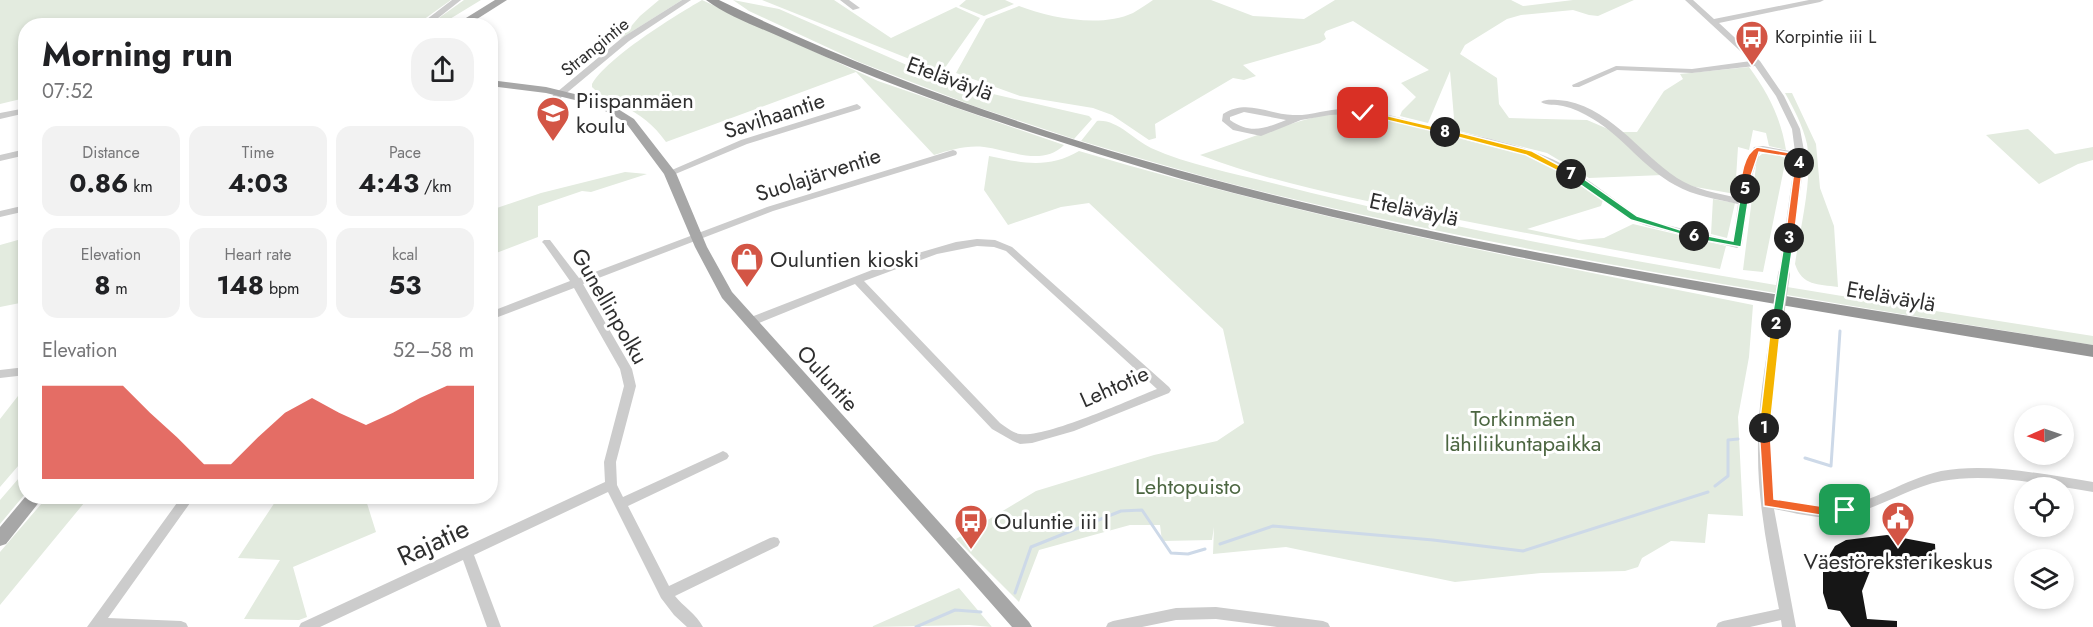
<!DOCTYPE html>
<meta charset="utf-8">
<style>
:root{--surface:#fff;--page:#f2f2f2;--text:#202124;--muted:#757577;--accent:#d93025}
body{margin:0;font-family:Jost,sans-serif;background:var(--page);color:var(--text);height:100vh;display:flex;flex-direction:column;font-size:22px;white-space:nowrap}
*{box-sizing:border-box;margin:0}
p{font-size:20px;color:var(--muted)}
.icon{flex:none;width:33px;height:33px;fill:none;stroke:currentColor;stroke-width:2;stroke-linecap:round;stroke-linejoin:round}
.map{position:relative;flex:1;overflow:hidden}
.panel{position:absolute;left:18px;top:18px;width:480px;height:486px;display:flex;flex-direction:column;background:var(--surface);border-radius:24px;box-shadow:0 3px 9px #0003}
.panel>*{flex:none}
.needle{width:39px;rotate:268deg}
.controls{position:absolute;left:2014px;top:405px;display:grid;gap:12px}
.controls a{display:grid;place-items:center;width:60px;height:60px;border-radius:50%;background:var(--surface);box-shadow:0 3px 9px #0003;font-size:30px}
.pin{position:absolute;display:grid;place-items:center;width:51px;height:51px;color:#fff;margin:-26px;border-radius:12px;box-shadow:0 3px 9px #0006}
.km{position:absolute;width:30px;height:30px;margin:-15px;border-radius:50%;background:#222;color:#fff;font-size:16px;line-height:30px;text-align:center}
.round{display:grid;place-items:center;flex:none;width:63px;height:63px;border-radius:24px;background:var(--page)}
.summary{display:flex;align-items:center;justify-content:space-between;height:102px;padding:0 24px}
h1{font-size:33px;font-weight:700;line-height:45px}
.metrics{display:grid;grid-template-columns:repeat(3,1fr);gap:9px;height:102px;padding:6px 24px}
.metrics div{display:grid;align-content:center;border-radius:15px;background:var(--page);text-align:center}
.metrics b{font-size:26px;font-weight:700}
.metrics small{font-size:16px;font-weight:400}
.metrics p{font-size:16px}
.chart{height:168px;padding:12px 24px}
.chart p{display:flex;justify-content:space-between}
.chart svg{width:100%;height:108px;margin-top:6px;fill:var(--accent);opacity:.7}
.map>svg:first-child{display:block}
.green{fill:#e3ebdf}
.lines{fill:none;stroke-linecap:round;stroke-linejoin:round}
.stream{stroke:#cdd9e8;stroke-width:3}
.building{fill:#161616}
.minor{fill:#ccc;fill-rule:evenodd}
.major{fill:#a7a7a7;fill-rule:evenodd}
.highway{fill:#969696;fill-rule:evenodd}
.minor-bridge{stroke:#ccc;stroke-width:12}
.split-1{fill:#f0652b;stroke:#fff;stroke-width:1.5}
.split-2{fill:#f5b400;stroke:#fff;stroke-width:1.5}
.split-3{fill:#22a559;stroke:#fff;stroke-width:1.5}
.split-4{fill:#f0652b;stroke:#fff;stroke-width:1.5}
.split-5{fill:#f0652b;stroke:#fff;stroke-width:1.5}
.split-6{fill:#22a559;stroke:#fff;stroke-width:1.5}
.split-7{fill:#22a559;stroke:#fff;stroke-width:1.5}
.split-8{fill:#f5b400;stroke:#fff;stroke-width:1.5}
.split-9{fill:#f5b400;stroke:#fff;stroke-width:1.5}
.labels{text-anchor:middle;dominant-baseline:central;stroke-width:6;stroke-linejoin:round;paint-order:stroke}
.far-poi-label{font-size:18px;fill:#2f2f2f;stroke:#fff;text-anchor:start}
.far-street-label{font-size:18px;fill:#2f2f2f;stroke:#fff}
.street-label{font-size:22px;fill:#2f2f2f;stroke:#fff}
.poi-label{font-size:22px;fill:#2f2f2f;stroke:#fff;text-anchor:start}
.park-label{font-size:22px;fill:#4c6641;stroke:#fff}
.near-street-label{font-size:27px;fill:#2f2f2f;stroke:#fff}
</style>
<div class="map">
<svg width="2093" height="627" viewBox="0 0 2093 627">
<rect width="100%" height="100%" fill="#fff"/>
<path class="green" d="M0,0H451L416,25L26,26L25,98L0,104Z
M464,0H481L440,25H429Z
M659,0H682L620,39L640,16Z
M702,0L878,81L1064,145C1042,167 1010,150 984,147C967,145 950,150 934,155L856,72L666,142C654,125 640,114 621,105C611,99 600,96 592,87V84C608,57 673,17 702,0Z
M733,0L779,9L909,66L993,94L1089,116L1092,119L1074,139L974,106L859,62L749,11Z
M762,0H834L891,38L956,7L980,18L942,72Z
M966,0H1005L1014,4L984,16L959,6Z
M1153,0H1211L1253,16L1304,19L1335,0H1511L1523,6L1573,0H1634L1598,16L1589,15L1573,10L1521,15L1507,19L1465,45L1460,54L1497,78L1499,104L1509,118L1587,120L1615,132H1637L1664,91L1683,79L1680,74L1749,67C1768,93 1781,118 1786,150L1769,146L1766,133L1753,130L1749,150L1738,147L1735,194L1690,186L1663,175L1589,178L1547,153L1455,130L1450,71L1428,123L1400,116L1402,111L1416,97L1401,83L1429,70L1353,21L1326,31L1324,34L1326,39L1320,43L1243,65L1256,76L1244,80L1233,78L1155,124L1156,138L1149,140L1112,115L1093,108L1020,96L956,73L986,19L1019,6C1050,18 1101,28 1133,13C1140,9 1147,4 1153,0Z
M1785,93H1792L1816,144L1820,188L1834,226L1838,287C1818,284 1802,286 1795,264C1800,228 1813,180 1807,144C1803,126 1794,109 1785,93Z
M1333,113L1371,116L1522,154L1564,172L1603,200L1601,206L1527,229L1579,240L1604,238L1633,224L1726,246L1720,269C1623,252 1526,233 1429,214C1353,198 1273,183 1200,155C1244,141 1288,122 1333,113Z
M1097,121C1117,119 1134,140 1151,148C1191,166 1238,174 1280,185C1547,253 1821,292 2093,336V345C1820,300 1545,259 1276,195C1210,179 1145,160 1081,141Z
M2028,129L2055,154L2093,147V160L2078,164L2039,184L1986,135Z
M1079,151C1301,217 1527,260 1753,305L1749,357L1738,417L1743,516L1708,514L1705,543L1671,541L1642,558L1638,567L1625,571L1541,573L1455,582L1286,547L1213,554L1214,527L1212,540L1162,541L1160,525H1130L1039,550L1019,602L956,539L1036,491L1154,455L1217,441L1244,423L1223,329L1089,203L1061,207L1008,225L984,190L989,156C1021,163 1049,169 1079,151Z
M1772,153L1786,158L1763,272L1743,270L1757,158L1762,154Z
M625,172L647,174L591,192L582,191L538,206V237L491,255V210L541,193Z
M1713,199L1735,203L1727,238L1711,234Z
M25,238V302L0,307V245Z
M25,387V458L0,487V419Z
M25,471V494L0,524V500Z
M48,496L89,497L0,605V552Z
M279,496L365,497L376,532L293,567L307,617L299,620L244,619L280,560L238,558Z
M959,588L992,627L969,625L871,627Z"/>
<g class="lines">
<path class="stream" d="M1805,458L1831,466L1840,331
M1715,486L1728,476V440L1738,439
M1220,544L1273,526L1433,540L1523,551L1708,492
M1015,593L1031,547L1121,511L1142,510L1171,553L1188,554L1205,549
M916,627L955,610L981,612"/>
</g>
<path class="building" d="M1887,535L1935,544L1936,563L1899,558L1881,562L1875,566L1870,571L1862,591L1867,619L1897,621V627H1851L1840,611L1828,609L1823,593V566L1835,546L1846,540Z"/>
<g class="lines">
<path class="minor" d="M452,0H461L428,26H418Z
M682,0H691L629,41L557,101H551V97L623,37Z
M840,0H849L860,8L853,10Z
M1685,0H1693L1714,19L1809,0H1824L1820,2L1719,23L1760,61L1784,96L1800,129L1805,156L1788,276H1780L1779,274L1795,158L1760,152L1751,179L1742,245L1737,248L1647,226L1631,220L1558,169L1544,162L1505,149L1384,120L1349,114L1330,115L1301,120L1261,136L1233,130L1222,121L1223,114C1247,99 1267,114 1293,115C1311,116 1329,108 1347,109C1374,109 1402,119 1427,125C1471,135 1523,143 1562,164C1589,179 1613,199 1637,216L1650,221L1733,241L1738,204C1717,199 1694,196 1675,185C1644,168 1623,137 1593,119C1583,113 1573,108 1563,106C1555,104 1547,106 1541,102C1546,99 1552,100 1558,100C1607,103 1639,153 1677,178C1695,190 1718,193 1738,198L1745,166L1754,147L1763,146L1795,152L1792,129L1776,96L1755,66L1692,73L1617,70L1579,87H1573L1572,85L1616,66L1692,69L1751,61ZM1244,112L1286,120C1265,128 1251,135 1230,120V117Z
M857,104L861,107L860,109L747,144L673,175L670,176L665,173L741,140Z
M26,108V113L0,119V113Z
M26,149V155L0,161V155Z
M953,150L956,151L957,153L956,155L773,211L583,284L632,369L636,386L616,462L617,485L623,497L719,453L723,451L727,453L729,456L727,459L628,506L669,586L770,538L774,537L778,538L780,542L778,546L675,596C683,606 697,615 703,627H687L674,615L661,598L608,492L474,555L501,627H487L463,560L320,627H299L301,623L605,482L604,462L624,386L620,369L574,288L490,320V312L570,281L544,244L542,242L544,240H550L579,278L767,207Z
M26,205V211L0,217V211Z
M977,239L995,240L1012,247L1169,387L1171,390L1169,393L1074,431L1032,443L1020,444L1013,441L992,429L855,284L754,325L750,326L745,322L746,319L908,256L956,242ZM977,246L994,247L1006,251L1157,389C1129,400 1046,438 1020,434C1013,433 1006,427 1000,423L864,281L937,254Z
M1777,318L1782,322C1774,381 1767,439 1773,499C1793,503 1815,509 1837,507C1873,503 1905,479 1941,471C1989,462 2046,475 2093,482V492C2046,485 1989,472 1942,481C1906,488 1874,512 1838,517C1816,519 1795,513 1774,509L1796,627H1782L1781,620L1750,627H1716L1718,623L1723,621L1779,609C1769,558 1758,506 1758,454C1757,410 1765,366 1772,322Z
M26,367V375L0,378V370Z
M182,496H195L108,618L181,621L186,623L188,627H87Z
M1216,607L1323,621L1328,623L1330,627H1277L1216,619L1176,620L1142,627H1106L1108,623L1113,621L1176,608Z"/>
<path class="major" d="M495,0H507L466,26H453Z
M490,80L546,87L587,97L618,109L634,119L676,173L707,247L732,292L1029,622L1032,627H1012L722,298L695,247L664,174L626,123L610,113L579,101L546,93L490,86Z
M26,496H44L6,544L0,546V527Z"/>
<path class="highway" d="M706,0H719C1147,209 1629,270 2093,345V357C1805,309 1517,265 1234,193C1148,171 1063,143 978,115C910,92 842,65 776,35C753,25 726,15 706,0Z"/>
<path class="minor-bridge" d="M1777,322L1784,274"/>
</g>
<path class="split-1" d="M1764,424L1770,428L1774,499L1826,507L1845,506L1851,510L1849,514L1826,516L1764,506L1759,428Z"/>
<path class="split-2" d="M1776,321L1781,324L1770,428L1764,432L1759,428L1771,324Z"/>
<path class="split-3" d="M1789,235L1794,238L1781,324L1776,328L1771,324L1785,238Z"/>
<path class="split-4" d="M1799,161L1803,163L1794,238L1789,241L1785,238L1795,163Z"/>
<path class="split-5" d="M1757,147L1803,155V163L1796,165V158L1759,152L1751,176L1750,189L1742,191C1739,179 1744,153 1757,147Z"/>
<path class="split-6" d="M1742,187L1750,189L1741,247L1691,238V233H1694L1733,241Z"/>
<path class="split-7" d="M1568,172H1574L1637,216L1699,236L1694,238L1631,220L1568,176Z"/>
<path class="split-8" d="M1445,129L1532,151L1575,174L1568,176L1526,155L1442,133L1441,132Z"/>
<path class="split-9" d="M1363,110L1448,130L1449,132L1445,134L1361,114V111Z"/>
<defs>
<symbol id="bus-pin" viewBox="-11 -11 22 30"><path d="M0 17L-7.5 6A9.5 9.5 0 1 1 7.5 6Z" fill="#d35545" stroke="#fff"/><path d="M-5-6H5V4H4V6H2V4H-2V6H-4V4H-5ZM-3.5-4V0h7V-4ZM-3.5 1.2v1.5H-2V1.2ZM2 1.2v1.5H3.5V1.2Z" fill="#fff"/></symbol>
<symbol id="school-pin" viewBox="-11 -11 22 30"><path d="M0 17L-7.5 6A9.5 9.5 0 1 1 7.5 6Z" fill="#d35545" stroke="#fff"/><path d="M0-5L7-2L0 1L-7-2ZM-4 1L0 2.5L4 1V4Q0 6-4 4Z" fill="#fff"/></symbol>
<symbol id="shop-pin" viewBox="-11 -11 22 30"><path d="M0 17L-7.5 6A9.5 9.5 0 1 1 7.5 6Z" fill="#d35545" stroke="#fff"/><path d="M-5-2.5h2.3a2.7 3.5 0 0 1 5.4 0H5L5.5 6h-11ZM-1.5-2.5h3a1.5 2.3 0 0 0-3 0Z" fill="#fff"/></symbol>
<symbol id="civic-pin" viewBox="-11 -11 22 30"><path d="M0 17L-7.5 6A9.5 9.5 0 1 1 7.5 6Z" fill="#d35545" stroke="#fff"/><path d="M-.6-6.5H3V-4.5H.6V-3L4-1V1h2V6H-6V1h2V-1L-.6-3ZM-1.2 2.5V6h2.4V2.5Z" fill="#fff"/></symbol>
</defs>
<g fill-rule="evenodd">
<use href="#bus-pin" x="1733" y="18" width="38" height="52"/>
<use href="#school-pin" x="534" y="94" width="38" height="52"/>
<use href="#shop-pin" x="728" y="240" width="38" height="52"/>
<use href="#civic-pin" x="1879" y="499" width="38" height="52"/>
<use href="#bus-pin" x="952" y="502" width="38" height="52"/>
</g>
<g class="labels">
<g class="far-poi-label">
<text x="1775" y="37">Korpintie iii L</text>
</g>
<g class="far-street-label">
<text transform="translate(595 47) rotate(-39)">Strangintie</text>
</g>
<g class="street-label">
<text transform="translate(950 78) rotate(20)">Eteläväylä</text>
<text transform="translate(774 115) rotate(-18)">Savihaantie</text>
<text transform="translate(818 174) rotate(-18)">Suolajärventie</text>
<text transform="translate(1414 209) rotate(12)">Eteläväylä</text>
<text transform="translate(1891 296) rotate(10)">Eteläväylä</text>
<text transform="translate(610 306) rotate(60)">Gunellinpolku</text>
<text transform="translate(828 378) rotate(48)">Ouluntie</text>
<text transform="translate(1114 386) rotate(-24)">Lehtotie</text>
</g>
<g class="poi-label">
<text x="576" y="100">Piispanmäen<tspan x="576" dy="25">koulu</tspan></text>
<text x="770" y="259">Ouluntien kioski</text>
<text x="994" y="521">Ouluntie iii I</text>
<text x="1898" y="561" text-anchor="middle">Väestöreksterikeskus</text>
</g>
<g class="park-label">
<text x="1523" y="418">Torkinmäen<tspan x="1523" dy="25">lähiliikuntapaikka</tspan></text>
<text x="1188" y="486">Lehtopuisto</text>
</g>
<g class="near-street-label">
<text transform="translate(433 542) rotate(-25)">Rajatie</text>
</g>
</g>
</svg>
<div class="controls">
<a><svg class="needle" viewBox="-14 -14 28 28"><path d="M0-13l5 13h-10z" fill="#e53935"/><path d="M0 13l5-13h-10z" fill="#757577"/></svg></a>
<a><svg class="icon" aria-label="locate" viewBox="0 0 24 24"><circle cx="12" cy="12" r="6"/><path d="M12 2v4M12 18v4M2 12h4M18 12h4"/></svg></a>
<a><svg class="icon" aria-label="layers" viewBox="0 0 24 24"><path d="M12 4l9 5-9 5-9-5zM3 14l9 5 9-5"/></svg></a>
</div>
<div class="pin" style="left:1845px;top:510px;background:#1e9e55"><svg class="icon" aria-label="arrive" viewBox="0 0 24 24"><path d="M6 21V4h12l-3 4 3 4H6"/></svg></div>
<div class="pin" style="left:1363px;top:113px;background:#d93025"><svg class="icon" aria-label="check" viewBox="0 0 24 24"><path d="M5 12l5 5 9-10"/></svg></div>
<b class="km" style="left:1764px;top:428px">1</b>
<b class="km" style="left:1776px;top:324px">2</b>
<b class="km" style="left:1789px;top:238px">3</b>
<b class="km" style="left:1799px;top:163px">4</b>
<b class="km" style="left:1745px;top:189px">5</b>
<b class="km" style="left:1694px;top:236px">6</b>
<b class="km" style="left:1571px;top:174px">7</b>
<b class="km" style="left:1445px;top:132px">8</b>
<section class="panel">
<div class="summary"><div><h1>Morning run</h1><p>07:52</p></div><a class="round"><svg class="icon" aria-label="share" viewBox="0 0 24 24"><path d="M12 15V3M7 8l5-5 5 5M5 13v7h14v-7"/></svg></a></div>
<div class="metrics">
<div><p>Distance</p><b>0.86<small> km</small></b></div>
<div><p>Time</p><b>4:03</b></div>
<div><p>Pace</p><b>4:43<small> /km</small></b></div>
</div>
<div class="metrics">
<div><p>Elevation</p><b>8<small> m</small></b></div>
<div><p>Heart rate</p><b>148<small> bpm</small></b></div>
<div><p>kcal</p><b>53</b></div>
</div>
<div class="chart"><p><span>Elevation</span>52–58 m</p>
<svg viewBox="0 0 160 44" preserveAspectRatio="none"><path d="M0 44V6L10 6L20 6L30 6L40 17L50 27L60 38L70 38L80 27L90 17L100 11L110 17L120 22L130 17L140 11L150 6L160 6V44z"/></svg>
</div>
</section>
</div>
